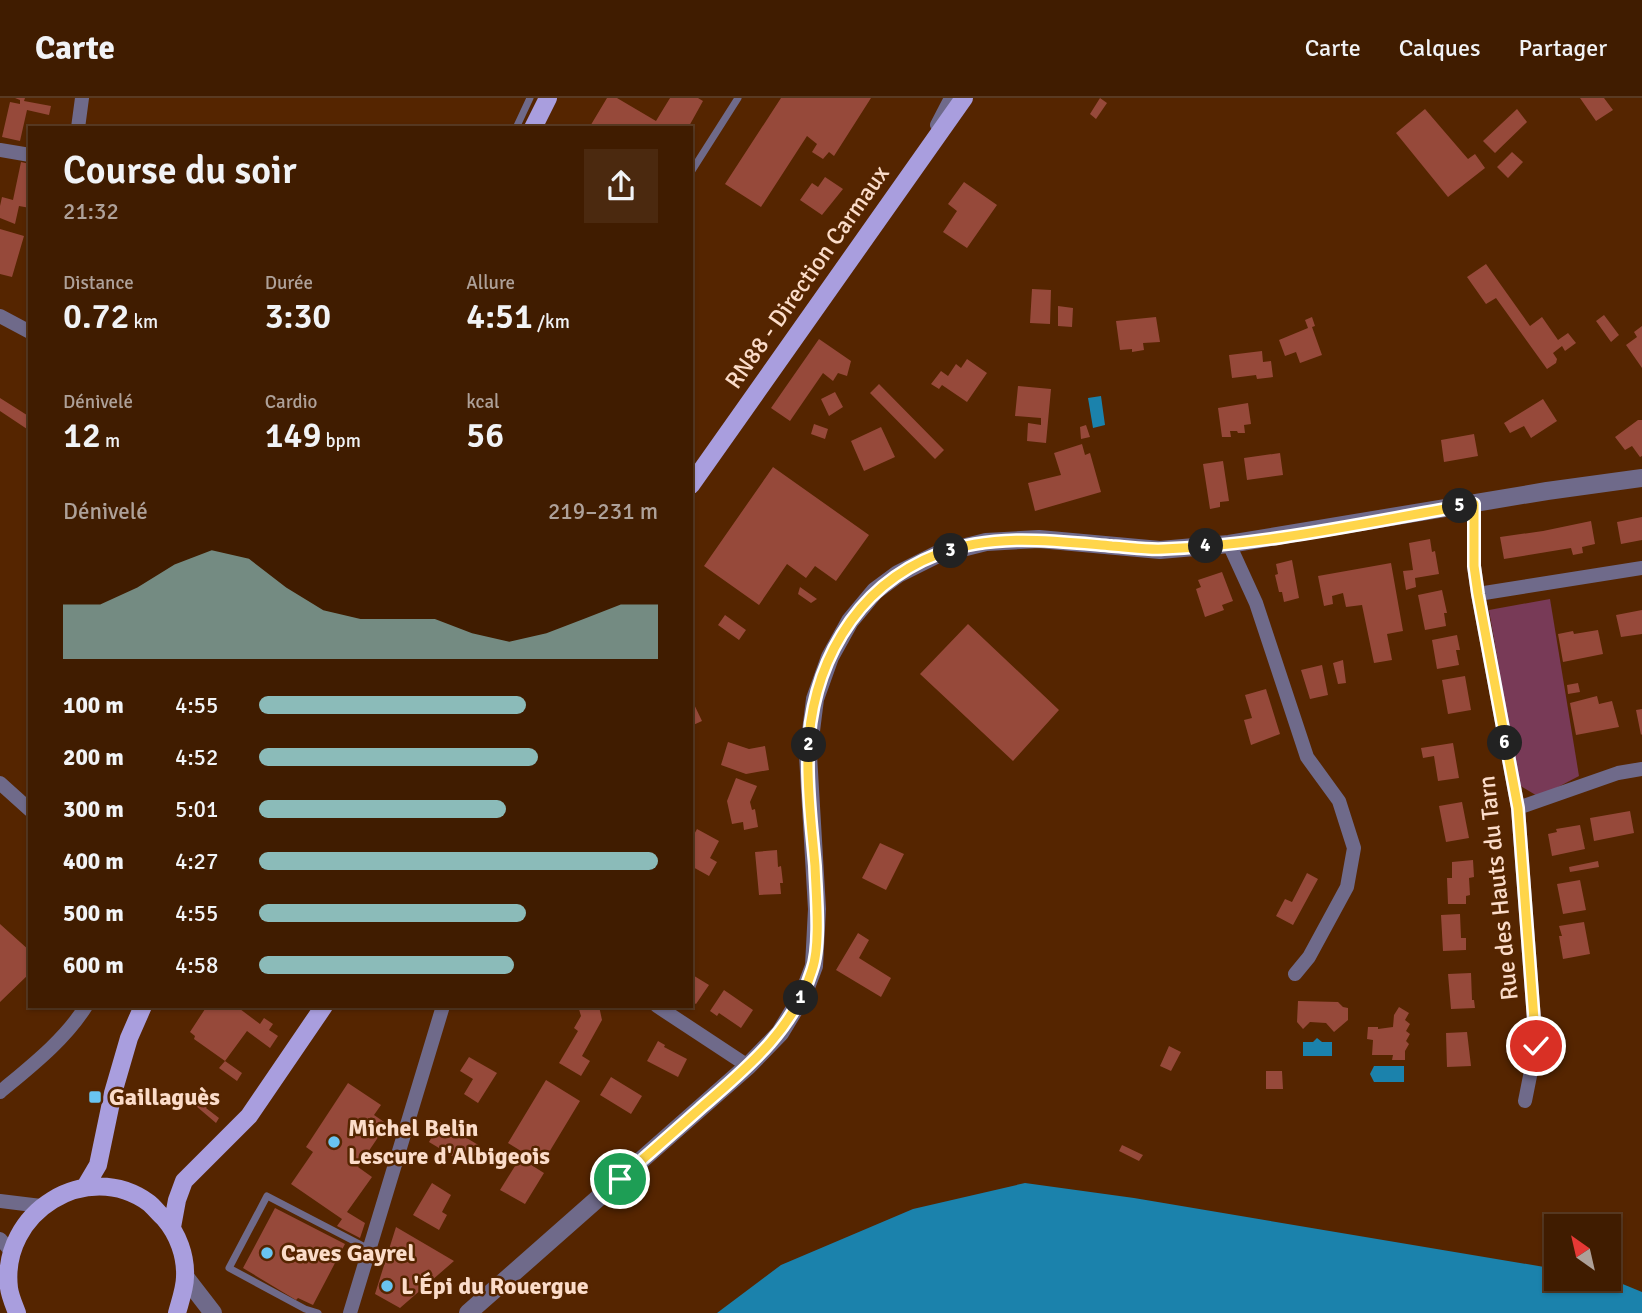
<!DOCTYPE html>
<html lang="fr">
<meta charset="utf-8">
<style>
:root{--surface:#401c00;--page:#4b290f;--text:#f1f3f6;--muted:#aea199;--line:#593a22;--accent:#8bbbb9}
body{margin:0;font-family:Signika,sans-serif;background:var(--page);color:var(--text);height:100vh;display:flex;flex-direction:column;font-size:26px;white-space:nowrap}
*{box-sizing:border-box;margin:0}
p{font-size:23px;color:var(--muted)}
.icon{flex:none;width:38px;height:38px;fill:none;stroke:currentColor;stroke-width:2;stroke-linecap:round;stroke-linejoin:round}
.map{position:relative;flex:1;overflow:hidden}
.sheet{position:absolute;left:28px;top:28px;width:665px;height:882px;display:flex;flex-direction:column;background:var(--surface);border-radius:0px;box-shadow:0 2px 5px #0004,0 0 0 2px var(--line)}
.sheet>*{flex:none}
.needle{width:46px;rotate:326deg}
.buttons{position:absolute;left:1544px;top:1116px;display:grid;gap:14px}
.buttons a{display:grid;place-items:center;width:77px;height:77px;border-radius:0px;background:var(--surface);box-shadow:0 2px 5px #0004,0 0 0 2px var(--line);font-size:35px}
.pin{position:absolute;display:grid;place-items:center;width:60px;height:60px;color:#fff;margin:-30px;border:4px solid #fff;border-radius:50%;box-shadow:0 2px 7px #0007}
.km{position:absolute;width:35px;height:35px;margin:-18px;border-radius:50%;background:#222;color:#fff;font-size:19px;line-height:35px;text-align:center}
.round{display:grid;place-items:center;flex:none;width:74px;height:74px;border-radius:0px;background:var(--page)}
.head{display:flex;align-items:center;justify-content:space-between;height:119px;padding:0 35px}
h1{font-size:38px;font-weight:600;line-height:52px}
.figures{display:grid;grid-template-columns:repeat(3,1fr);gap:10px;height:119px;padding:7px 35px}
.figures div{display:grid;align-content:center}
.figures b{font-size:35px;font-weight:600}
.figures small{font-size:19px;font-weight:400}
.figures p{font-size:19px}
.chart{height:196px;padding:14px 35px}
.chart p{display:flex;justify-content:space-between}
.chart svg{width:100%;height:126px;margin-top:7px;fill:var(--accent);opacity:.7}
ul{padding:0 35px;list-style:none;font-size:23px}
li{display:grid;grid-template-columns:112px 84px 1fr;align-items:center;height:52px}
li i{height:18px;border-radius:9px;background:var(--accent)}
header{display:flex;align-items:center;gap:42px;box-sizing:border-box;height:98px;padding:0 35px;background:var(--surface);border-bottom:2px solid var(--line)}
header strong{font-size:33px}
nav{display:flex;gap:38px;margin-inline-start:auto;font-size:24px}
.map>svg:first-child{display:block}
.green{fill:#783a57}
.water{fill:#1b82ac}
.building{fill:#96493a}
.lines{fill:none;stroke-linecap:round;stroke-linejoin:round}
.service{stroke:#6f6a8a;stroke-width:7}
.minor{stroke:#6f6a8a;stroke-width:14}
.tertiary{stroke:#6f6a8a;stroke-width:18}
.primary{stroke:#a99ede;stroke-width:18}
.route-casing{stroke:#fff;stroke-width:14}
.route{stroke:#ffd54a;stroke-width:9}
.poi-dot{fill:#69c4f1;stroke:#552500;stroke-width:2.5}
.labels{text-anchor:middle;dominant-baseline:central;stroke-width:5;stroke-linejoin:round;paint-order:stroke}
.street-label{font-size:24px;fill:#fbdcc9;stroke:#552500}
.poi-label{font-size:24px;font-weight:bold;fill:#fbdcc9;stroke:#552500;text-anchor:start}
</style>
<header>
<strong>Carte</strong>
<nav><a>Carte</a><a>Calques</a><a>Partager</a></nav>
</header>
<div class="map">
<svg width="1642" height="1215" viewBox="0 0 1642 1215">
<rect width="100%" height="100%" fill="#552500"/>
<path class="green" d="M1550,501L1579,678L1539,699L1519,687L1489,512Z"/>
<path class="water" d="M1101,298L1105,327L1093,330L1088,300Z
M1317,940L1322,944H1332V958H1303V944H1313Z
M1374,968H1404V984H1374L1370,976Z
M1025,1085L1134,1100L1556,1171V1181L1608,1180L1642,1194V1215H717L781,1167L913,1111Z"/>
<path class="building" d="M15,0H25L24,3L51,8L49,17L27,12L20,43L2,39L10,4L20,6V2Z
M607,0H617L656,23L670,0H698L703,3L688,30H589Z
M781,0H871L834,58L829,54L823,61L812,54L817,46L807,38L761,109L725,86Z
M1100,0L1107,5L1096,21L1090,16Z
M1580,0H1604L1613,12L1596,23Z
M1425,11L1468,61L1475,56L1485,70L1448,99L1396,35Z
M1517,11L1527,24L1495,55L1483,43Z
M1512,54L1523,64L1508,80L1497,69Z
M21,64L30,66V110L19,108L15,126L0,120V108L2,99L13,102Z
M825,79L843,91L822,117L800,102L812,85L818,89Z
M964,84L997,107L967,150L943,134L957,113L948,106Z
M0,131L24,138L12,179L0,176Z
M1486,166L1530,228L1542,219L1558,242L1568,235L1576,245L1565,253L1562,248L1553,255L1557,261L1556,265L1547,271L1496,200L1486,206L1467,179Z
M1032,191L1051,192L1050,226L1030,225Z
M1058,208L1073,210L1072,229L1058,228Z
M1604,217L1619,237L1611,244L1596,223Z
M1156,219L1160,244L1143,245L1144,252L1132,254V251L1120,252L1116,223Z
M1312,219L1315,228L1312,229L1322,257L1300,265L1296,254L1285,258L1279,242L1308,230L1305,222Z
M1642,228V270L1626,247L1637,239L1634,234Z
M819,241L851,263L847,278L838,275L833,283L823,275L790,323L771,310Z
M1262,253L1263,264L1271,263L1273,279L1257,281L1256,277L1232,280L1229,257Z
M967,261L987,275L967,304L942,287L939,291L931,286L941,273L948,278L956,266L961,270Z
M879,286L944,352L935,361L870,295Z
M1018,288L1051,291L1046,345L1027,343L1028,325L1041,327V320L1015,318Z
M835,294L843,309L829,318L821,301Z
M0,300L30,319V333L0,313Z
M1543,301L1557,323L1531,340L1524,328L1510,335L1504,325Z
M1248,305L1251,326L1244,327L1245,335H1238L1237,333H1230L1231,339H1222L1218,310Z
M1638,322H1642V358L1640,359L1632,348L1625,352L1615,339Z
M814,326L828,331L825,341L811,336Z
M1086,327L1090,339L1081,341L1080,329Z
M881,329L895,359L864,373L851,343Z
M1474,336L1478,358L1444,364L1441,342Z
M1082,346L1085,357L1090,355L1101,394L1035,413L1028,385L1061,377L1054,355Z
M1280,355L1283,377L1247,382L1244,360Z
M1223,363L1229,403L1220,404V409L1210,411L1203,366Z
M773,369L869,437L836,483L815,468L806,480L787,466L759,507L704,468Z
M1642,419V442L1621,446L1617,424Z
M1591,423L1595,446L1582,449L1583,455L1573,457L1571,450L1504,461L1500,439L1543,433Z
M1430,441L1432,454L1435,453L1439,476L1415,480L1416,489L1406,492L1403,473L1413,472L1409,445Z
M1292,462L1299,500L1284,504L1282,494H1279L1275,477L1278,476L1276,466Z
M1391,465L1403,533L1387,536L1392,562L1374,565L1362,507L1346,509L1343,495L1332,498L1333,506L1324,508L1318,478Z
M1222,474L1233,503L1222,507L1224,512L1205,519L1196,491L1201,489L1198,482Z
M800,489L817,501L811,505L798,496Z
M1442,492L1447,515H1444L1446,528L1425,532L1418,497Z
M1642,512V536L1621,539L1616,517Z
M725,517L746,532L739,542L718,527Z
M968,526L1059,612L1013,663L920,576Z
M1598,532L1603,556L1563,564L1558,536L1573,533L1574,536Z
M1457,537L1460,552H1456L1459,567L1437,571L1432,542Z
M1343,562L1346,585L1338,586L1333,565Z
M1322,567L1328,597L1310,601L1301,572Z
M1465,578L1471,612L1448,616L1442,582Z
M1578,585L1580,594L1568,596L1567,587Z
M1266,591L1280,636L1251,647L1244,622L1252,620L1245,597Z
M1597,598L1599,606L1612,603L1619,629L1576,637L1570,605Z
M691,600L702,623L691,628Z
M1642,611V636L1641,637L1636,612Z
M728,644L749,651L765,648L769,672L746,676L721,667Z
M1453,645L1459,680L1438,683L1434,658L1423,660L1421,650Z
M736,680L757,688L750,704L752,712L755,711L758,729L744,732L743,724L732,726L727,703Z
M1462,704L1469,740L1446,744L1439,708Z
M1630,713L1634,735L1594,743L1590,720Z
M1580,727L1585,751L1552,758L1548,736L1557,734L1556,731Z
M697,731L719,743L710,760L717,764L709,778L691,768V742Z
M880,745L904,756L886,792L862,780Z
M777,752L778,769L781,768L783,785H780L781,796L759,797L755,754Z
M1473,762L1474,779L1469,780L1470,797L1466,798V806H1448L1447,780H1452V764Z
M1598,763L1599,769L1570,774L1569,769Z
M1307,775L1318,781L1293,827L1276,818L1285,801L1292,804Z
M1580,782L1586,812L1563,816L1557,786Z
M1460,816L1461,840H1466V852L1443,853L1441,817Z
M1584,824L1590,856L1563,861L1559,838H1562L1559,828Z
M0,826L30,853V875L0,904Z
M858,835L869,842L859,860L891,880L881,899L836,872Z
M1471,875L1472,902H1474L1475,910L1451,911L1448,876Z
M691,876L709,887L696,906L691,903Z
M724,892L753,912L741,930L719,915L717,918L710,913Z
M1298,903L1338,904L1343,909L1348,910V922L1334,934L1326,925L1310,924L1303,931L1297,924Z
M207,908H236L260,926L264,920L273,926L269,932L278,938L270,950L247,933L225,963L242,975L237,983L219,970L225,963L194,941L195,938L190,934Z
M578,908H599L602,922L582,958L590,963L581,978L559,965L578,933L574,930L581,918Z
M1399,909L1409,915L1405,922L1410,926L1406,933L1410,936L1406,943L1409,946L1405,953V962H1392L1393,957H1372L1373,942L1367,941L1368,929H1378V931L1393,929L1394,917Z
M1467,934L1471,968L1447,969L1446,935Z
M658,943L665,947L664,949L687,961L678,979L647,963Z
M1169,948L1181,954L1171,973L1160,968Z
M469,959L497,975L478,1005L464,996L473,981L460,973Z
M1266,973H1282L1283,991H1266Z
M611,979L642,998L631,1016L600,997Z
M546,982L580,1003L542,1066L508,1045Z
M348,985L381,1007L374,1017L387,1026L358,1069L372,1079L347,1114L365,1125L360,1140L337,1128L342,1121L291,1086L313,1054L306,1049Z
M194,995L209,1006L206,1010L219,1020L216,1025L189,1002Z
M440,1024L480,1048L469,1068L429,1044Z
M1122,1047L1143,1057L1139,1063L1119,1053Z
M520,1060L544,1075L525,1106L500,1092Z
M432,1085L451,1097L442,1114L447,1117L439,1132L413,1117Z
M275,1110L345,1146L313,1207L298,1200L296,1202L243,1170Z
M396,1129L454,1163L400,1210L375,1196Z"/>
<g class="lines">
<path class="service" d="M516,30L530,0
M691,74L738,0
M318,1215L305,1211L229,1170L267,1098L369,1151"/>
<path class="minor" d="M937,27L951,0
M78,30L82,0
M0,52L30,57
M0,218L30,234
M1474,406V468L1478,496L1518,710L1536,948L1525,1003
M1229,446L1256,505L1307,659L1339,703L1354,750L1347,789L1309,859L1295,876
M1478,496L1642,470
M0,685L30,712
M1518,710L1618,675L1642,671
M657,908L748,968
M0,994C30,969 65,942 86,908
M0,1103L41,1108
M0,1141L11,1153
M350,1215L443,908"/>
<path class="tertiary" d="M186,1180L213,1215
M468,1215L748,968L780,935L803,897L814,868L817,811L808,657L815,601L830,559L850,523L875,493L898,476L938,456L986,444L1039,441L1160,452L1229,446L1547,393L1642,380"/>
<path class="primary" d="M533,30L548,0
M691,387L964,0
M85,1089L98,1067L113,995L129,940L143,908
M172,1129L177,1102L184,1083L249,1018L324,908
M17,1215C14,1207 10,1198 9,1190C0,1114 87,1060 149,1105C154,1109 159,1116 164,1120C178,1136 186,1158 185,1179C185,1190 180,1204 177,1215"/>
</g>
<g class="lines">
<defs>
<path id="route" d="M620,1081C648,1057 676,1032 703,1008C748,969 794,931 812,872C821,847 816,796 815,768C812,732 807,694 808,658C810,570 853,489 938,456C994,435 1054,443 1112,448C1129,449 1147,452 1164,451C1268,447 1372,423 1474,406V468L1478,496L1518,710L1536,948"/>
</defs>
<use href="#route" class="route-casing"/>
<use href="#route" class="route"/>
</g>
<g class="poi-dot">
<rect x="88" y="992" width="14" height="14" rx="3.5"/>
<circle cx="334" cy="1044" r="7"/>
<circle cx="267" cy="1155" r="7"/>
<circle cx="387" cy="1188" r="7"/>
</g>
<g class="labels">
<g class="street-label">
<text transform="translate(807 179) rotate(-55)">RN88 - Direction Carmaux</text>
<text transform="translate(1498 790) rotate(-96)">Rue des Hauts du Tarn</text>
</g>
<g class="poi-label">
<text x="109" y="999">Gaillaguès</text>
<text x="348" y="1030">Michel Belin<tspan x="348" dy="28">Lescure d'Albigeois</tspan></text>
<text x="281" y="1155">Caves Gayrel</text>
<text x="401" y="1188">L'Épi du Rouergue</text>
</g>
</g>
</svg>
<div class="buttons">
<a><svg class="needle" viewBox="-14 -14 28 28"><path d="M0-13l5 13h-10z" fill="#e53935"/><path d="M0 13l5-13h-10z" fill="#aea199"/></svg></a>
</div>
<div class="pin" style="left:620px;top:1081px;background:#1e9e55"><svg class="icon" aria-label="arrive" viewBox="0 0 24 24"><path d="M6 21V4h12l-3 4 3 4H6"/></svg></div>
<div class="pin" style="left:1536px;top:948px;background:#d93025"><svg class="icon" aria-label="check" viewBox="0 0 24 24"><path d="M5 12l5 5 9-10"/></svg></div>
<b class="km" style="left:801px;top:900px">1</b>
<b class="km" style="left:809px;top:647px">2</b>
<b class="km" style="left:951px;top:453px">3</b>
<b class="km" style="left:1206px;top:448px">4</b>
<b class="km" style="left:1460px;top:408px">5</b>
<b class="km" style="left:1505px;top:645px">6</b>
<section class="sheet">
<div class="head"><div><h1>Course du soir</h1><p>21:32</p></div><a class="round"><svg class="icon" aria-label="share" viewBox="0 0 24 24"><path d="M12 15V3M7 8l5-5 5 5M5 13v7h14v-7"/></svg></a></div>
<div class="figures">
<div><p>Distance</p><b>0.72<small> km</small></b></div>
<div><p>Durée</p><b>3:30</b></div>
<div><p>Allure</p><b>4:51<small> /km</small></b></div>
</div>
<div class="figures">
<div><p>Dénivelé</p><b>12<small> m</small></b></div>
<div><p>Cardio</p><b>149<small> bpm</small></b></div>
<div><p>kcal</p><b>56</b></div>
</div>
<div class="chart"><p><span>Dénivelé</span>219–231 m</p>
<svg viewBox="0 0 160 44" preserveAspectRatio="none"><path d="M0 44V25L10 25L20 19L30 11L40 6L50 9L60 19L70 27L80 30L90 30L100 30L110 35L120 38L130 35L140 30L150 25L160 25V44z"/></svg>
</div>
<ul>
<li><b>100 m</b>4:55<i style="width:67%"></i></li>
<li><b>200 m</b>4:52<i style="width:70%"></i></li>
<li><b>300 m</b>5:01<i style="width:62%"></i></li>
<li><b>400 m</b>4:27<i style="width:100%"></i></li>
<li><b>500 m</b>4:55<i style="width:67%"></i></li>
<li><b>600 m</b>4:58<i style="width:64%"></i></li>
</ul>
</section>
</div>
